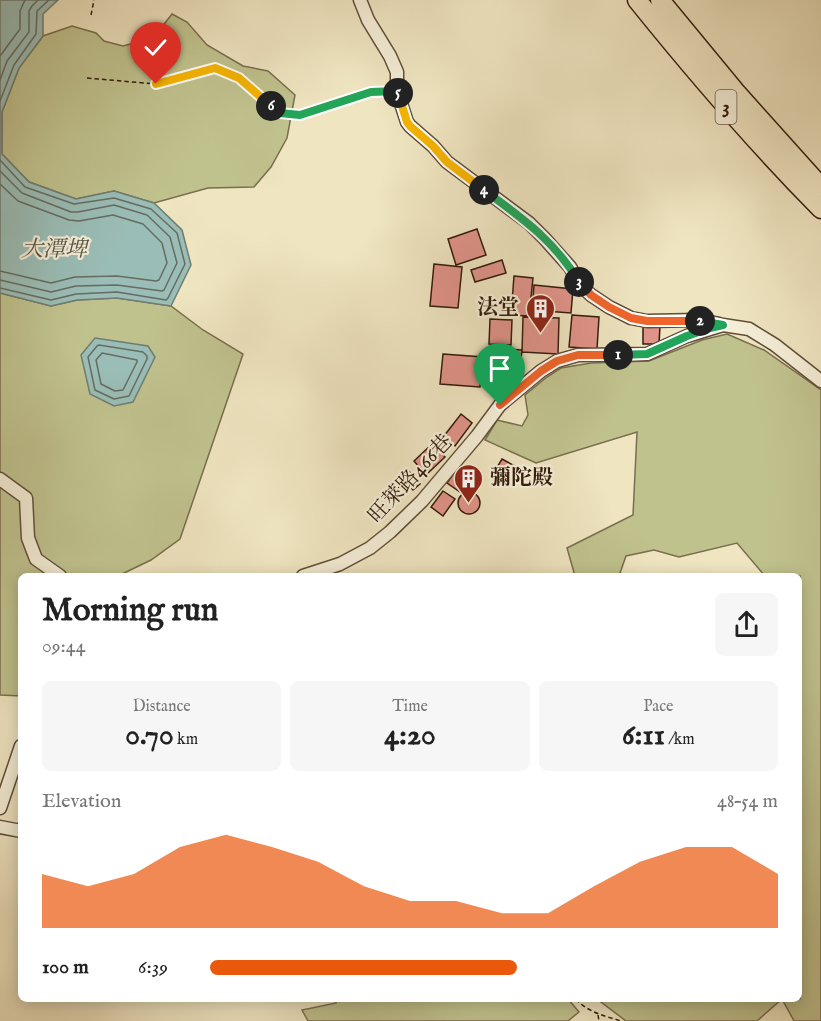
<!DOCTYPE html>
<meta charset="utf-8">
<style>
:root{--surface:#fff;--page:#f6f6f6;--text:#222;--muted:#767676;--accent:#ea580c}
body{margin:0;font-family:"IM FELL English","Noto Serif TC",serif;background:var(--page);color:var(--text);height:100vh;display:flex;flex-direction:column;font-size:22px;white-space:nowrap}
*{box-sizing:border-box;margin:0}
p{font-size:20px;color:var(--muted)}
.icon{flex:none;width:33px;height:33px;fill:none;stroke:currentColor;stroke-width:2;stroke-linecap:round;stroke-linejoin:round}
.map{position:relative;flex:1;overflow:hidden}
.panel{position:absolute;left:18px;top:573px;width:784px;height:429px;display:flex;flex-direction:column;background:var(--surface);border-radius:9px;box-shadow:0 3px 15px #0003}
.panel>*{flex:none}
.pin{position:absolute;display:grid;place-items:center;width:51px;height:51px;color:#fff;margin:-62px -26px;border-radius:50% 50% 50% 0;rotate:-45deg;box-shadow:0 0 6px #0007}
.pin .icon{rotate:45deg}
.km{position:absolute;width:30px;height:30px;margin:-15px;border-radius:50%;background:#222;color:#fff;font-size:16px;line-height:30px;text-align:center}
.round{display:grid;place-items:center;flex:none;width:63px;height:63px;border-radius:9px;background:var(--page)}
.head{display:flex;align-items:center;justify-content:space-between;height:102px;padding:0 24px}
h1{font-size:33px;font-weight:700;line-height:45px}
.stats{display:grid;grid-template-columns:repeat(3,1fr);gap:9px;height:102px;padding:6px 24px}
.stats div{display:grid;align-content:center;border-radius:9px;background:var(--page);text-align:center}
.stats b{font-size:30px;font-weight:700}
.stats small{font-size:16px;font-weight:400}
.stats p{font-size:16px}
.chart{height:168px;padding:12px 24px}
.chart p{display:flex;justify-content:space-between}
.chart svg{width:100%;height:108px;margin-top:6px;fill:var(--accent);opacity:.7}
ul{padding:0 24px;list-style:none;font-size:20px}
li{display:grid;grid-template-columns:96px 72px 1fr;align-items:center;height:45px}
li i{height:15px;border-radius:8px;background:var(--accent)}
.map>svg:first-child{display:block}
.green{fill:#c0c28e;stroke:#796e4d;stroke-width:1.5}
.water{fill:#9abeb7;stroke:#707d73;stroke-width:1.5}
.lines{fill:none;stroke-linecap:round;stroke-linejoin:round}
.shore{stroke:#666c62;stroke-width:1.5}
.building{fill:#e09389;stroke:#321b0c;stroke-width:1.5}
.minor-casing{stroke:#614e39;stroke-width:15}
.highway-casing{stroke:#321b0c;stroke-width:21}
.path{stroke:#321b0c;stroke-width:1.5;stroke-dasharray:4.5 3;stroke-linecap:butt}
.minor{stroke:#f5eed7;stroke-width:12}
.highway{stroke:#efe5c1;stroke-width:18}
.split-1-casing{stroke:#fff;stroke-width:12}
.split-2-casing{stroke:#fff;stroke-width:12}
.split-3-casing{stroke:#fff;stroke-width:12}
.split-4-casing{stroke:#fff;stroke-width:12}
.split-5-casing{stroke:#fff;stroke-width:12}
.split-6-casing{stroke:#fff;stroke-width:12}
.split-7-casing{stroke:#fff;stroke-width:12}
.split-1{stroke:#f0652b;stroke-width:8}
.split-2{stroke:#22a559;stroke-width:8}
.split-3{stroke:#f0652b;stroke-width:8}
.split-4{stroke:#22a559;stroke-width:8}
.split-5{stroke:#f5b400;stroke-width:8}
.split-6{stroke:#22a559;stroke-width:8}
.split-7{stroke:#f5b400;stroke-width:8}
.labels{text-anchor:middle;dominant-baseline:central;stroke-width:4.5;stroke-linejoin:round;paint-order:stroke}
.shield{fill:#f5eed7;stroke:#6c5a49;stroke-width:1.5}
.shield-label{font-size:20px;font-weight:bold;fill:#321b0c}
.poi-label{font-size:21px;font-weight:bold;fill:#321b0c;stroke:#f5eed7;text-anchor:end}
.street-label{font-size:21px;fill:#321b0c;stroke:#f5eed7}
.water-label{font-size:22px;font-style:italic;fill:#565448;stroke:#f5eed7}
</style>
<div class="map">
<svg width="821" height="1021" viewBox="0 0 821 1021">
<rect width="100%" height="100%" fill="#efe5c1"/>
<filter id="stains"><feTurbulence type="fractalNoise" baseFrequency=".00333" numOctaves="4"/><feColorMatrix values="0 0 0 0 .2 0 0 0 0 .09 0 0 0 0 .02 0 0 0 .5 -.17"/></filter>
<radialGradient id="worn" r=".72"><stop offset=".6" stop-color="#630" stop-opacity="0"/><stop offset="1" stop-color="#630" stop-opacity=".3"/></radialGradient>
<path class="green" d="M172,14L187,22L207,45L243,66L268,71L295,95L287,138L271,167L254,187L208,188L154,203L114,191L76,199L29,182L2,154V112L19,68L43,36L72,26L96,33L104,41L123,46L153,38Z
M0,293L51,306L77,300L117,298L171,306L203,330L243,354L180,539L151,560L118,576H21V696L0,695V478L25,492L0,472Z
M727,334L764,350L821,390V1021H794L782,999L757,1021H626L597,999H800V576H765L737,543L679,557L654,550L626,556L619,576H575L567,548L633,515L637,432L536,463L485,440L497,420L522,426L528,415L525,395L547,377L561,368L591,363L649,361L702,340Z
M336,999H568L579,1012L568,1021H308L302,1010L336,1003Z"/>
<path class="water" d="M0,0H58L43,14V36L19,68L2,112V154L29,182L76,199L114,191L154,203L182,230L191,265L171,306L117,298L77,300L51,306L0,293Z
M95,338L148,346L155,357L133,402L114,406L90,394L81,355Z"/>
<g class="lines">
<path class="shore" d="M0,56L20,29V11L25,0
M0,80L7,61L29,32V11L32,6L38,0
M0,101L14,65L36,34L37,11L49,0
M0,160L25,187L74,204L114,198L151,209L177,233L185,264L168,298L166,300L117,292L76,294L51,300L0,288
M0,171L22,193L71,212H78L114,205L147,215L170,237L177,263L164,290L162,291L117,285L76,286L51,292L0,280
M0,184L18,201L69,220L79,221L113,215L143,224L162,243L167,263L159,280L156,281L117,276L75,277L51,283L0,271
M99,345L143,352L147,356V359L129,396L114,399L95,390L88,357L97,346Z
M102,353L137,360V362L123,390L115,391L101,384L96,360Z"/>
</g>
<path class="building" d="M477,229L486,255L456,265L448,239Z
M502,260L506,273L475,282L471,270Z
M434,264L462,267L458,308L430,306Z
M514,276L533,278L529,316L511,315Z
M534,285L573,289L571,313L532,310Z
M572,315L599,317L597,349L569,347Z
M523,317L559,318L558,354L522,352Z
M490,319L512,320L511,345L489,344Z
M643,326H660L659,344H643Z
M504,349L522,350L518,385L489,384L491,371L503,372Z
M443,354L483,357L480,387L440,384Z
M461,414L472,423L455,446L444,436Z
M433,443L445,457L426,475L414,461Z
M502,459L524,471L519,481L496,469Z
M459,465L472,473L460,492L447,483Z
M407,469L420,484L413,490L400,475Z
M443,491L455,499L443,516L431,507Z
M458 503a11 11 0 1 1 22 0a11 11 0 1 1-22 0Z"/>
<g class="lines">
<defs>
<path id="minor" d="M360,0L368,20L390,56L397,72V91L407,122L410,126L433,146L447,162L529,223L545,239L570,267L581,286L591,295L609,307L631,318L647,321L697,320L719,324
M0,479L26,498L28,538L36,559L60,576
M303,576L340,564L370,548L390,532L422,501L477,436L500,405L541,371L557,361L578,355L647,354L687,336L723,325L749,329L775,345L821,381
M0,808L21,746
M0,827L21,831"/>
<path id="highway" d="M637,0C695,72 756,143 821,209
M660,0L735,91L821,187"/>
</defs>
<use href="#minor" class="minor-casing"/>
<use href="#highway" class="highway-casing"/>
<path class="path" d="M91,15L94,0
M87,78L156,84L215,68L239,78L280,113L300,115L371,92H387
M398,488L409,479
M576,999C587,1012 605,1016 621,1021
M598,1015L599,1021"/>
<use href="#minor" class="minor"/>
<use href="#highway" class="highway"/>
</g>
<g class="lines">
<defs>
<path id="split-1" d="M500,405L541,371L557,361L578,355H618"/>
<path id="split-2" d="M618,355L647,354L687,336L710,328L723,325L700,321"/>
<path id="split-3" d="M579,282L591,295L609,307L631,318L647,321H700"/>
<path id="split-4" d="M484,190C522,218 554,240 579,282"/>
<path id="split-5" d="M398,93L407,122L410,126L433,146L447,162L484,190"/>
<path id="split-6" d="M271,106L280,113L300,115L371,92L397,91L398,93"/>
<path id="split-7" d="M156,84L215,68L239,78L271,106"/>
</defs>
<use href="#split-1" class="split-1-casing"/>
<use href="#split-2" class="split-2-casing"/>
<use href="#split-3" class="split-3-casing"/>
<use href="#split-4" class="split-4-casing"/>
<use href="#split-5" class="split-5-casing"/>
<use href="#split-6" class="split-6-casing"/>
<use href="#split-7" class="split-7-casing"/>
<use href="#split-1" class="split-1"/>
<use href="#split-2" class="split-2"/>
<use href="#split-3" class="split-3"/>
<use href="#split-4" class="split-4"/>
<use href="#split-5" class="split-5"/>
<use href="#split-6" class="split-6"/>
<use href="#split-7" class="split-7"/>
</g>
<defs>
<symbol id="building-pin" viewBox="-11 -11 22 30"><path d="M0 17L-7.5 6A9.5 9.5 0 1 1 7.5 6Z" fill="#8f2418" stroke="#f5eed7"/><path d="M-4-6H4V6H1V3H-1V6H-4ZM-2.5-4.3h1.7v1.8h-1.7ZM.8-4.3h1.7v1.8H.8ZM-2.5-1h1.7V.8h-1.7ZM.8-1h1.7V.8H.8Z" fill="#fff"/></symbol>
</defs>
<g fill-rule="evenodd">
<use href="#building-pin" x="524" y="292" width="33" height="45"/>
<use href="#building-pin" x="452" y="462" width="33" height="45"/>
</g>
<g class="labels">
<rect class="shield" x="715.5" y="90" width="21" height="34" rx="4.5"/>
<g class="shield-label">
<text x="726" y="107">3</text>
</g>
<g class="poi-label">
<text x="519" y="308">法堂</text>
<text x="490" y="478" text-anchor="start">彌陀殿</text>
</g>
<g class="street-label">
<text transform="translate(411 479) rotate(-47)">旺萊路466巷</text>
</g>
<g class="water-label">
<text x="54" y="250">大潭埤</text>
</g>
</g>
<rect width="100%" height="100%" filter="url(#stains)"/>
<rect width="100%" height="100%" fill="url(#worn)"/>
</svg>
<div class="pin" style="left:500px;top:405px;background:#1e9e55"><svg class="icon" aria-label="arrive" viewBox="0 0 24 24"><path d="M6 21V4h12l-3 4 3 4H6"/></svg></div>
<div class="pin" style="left:156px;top:84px;background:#d93025"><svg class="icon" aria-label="check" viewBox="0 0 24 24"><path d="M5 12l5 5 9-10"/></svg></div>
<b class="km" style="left:618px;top:355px">1</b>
<b class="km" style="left:700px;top:321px">2</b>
<b class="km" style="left:579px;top:282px">3</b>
<b class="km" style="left:484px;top:190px">4</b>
<b class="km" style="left:398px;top:93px">5</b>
<b class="km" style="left:271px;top:106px">6</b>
<section class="panel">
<div class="head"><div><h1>Morning run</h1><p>09:44</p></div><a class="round"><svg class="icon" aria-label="share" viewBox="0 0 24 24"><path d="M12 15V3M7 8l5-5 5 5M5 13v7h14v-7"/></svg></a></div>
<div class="stats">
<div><p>Distance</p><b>0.70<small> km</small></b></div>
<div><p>Time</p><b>4:20</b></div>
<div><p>Pace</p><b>6:11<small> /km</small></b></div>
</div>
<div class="chart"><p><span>Elevation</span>48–54 m</p>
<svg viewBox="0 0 160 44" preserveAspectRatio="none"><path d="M0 44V22L10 27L20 22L30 11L40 6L50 11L60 17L70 27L80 33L90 33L100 38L110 38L120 27L130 17L140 11L150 11L160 22V44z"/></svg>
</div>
<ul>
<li><b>100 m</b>6:39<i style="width:54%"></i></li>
</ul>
</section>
</div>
